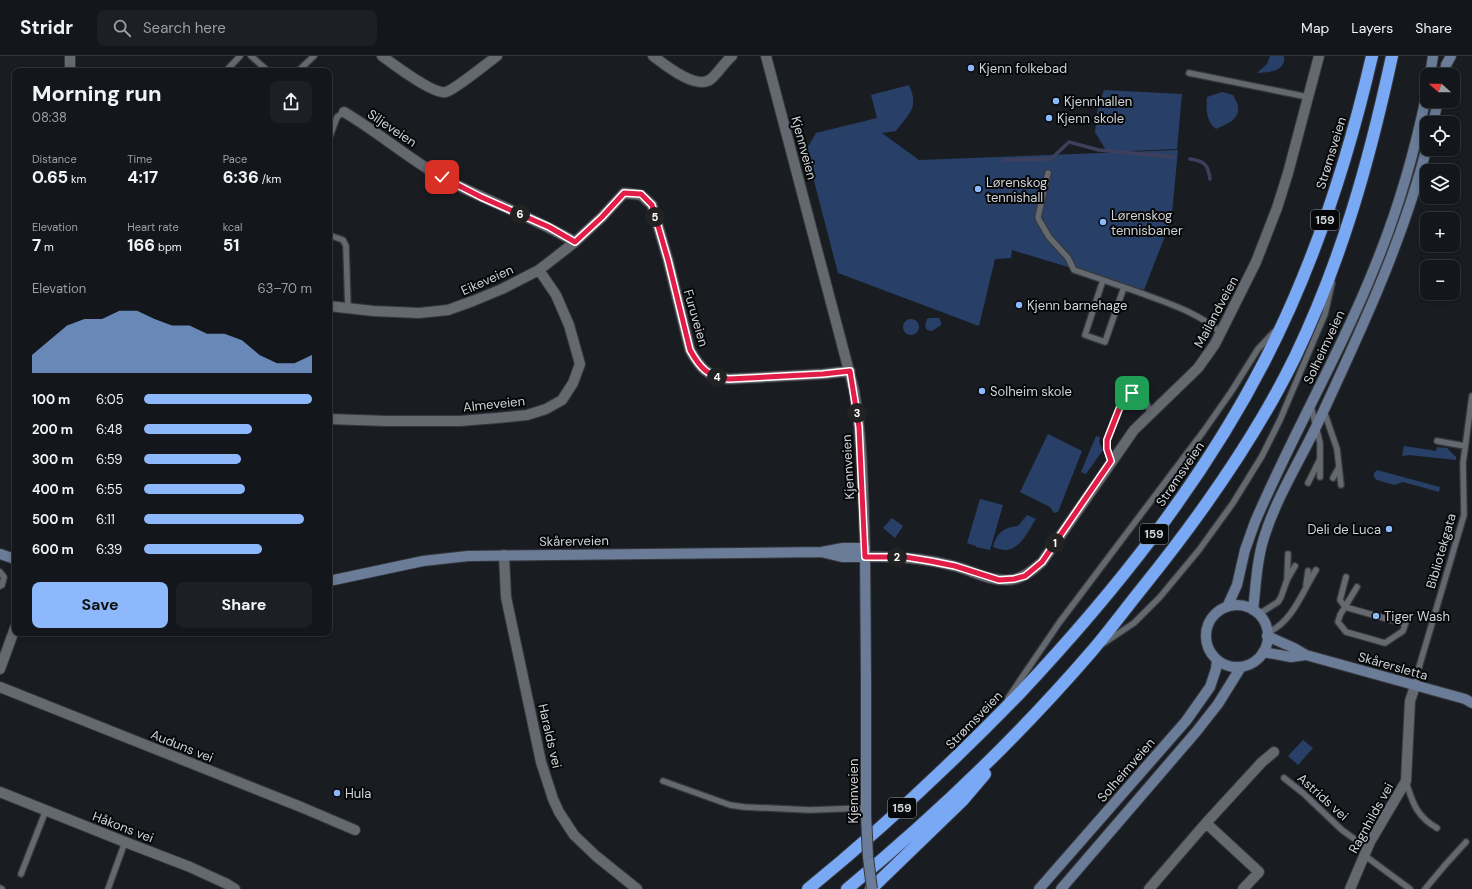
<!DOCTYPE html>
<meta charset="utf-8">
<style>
:root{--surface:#13161a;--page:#1c1f23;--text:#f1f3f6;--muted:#9d9fa2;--line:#323539;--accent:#8db9fc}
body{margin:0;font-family:"DM Sans",sans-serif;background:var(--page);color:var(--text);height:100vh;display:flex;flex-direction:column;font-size:15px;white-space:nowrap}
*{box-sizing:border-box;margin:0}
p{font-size:13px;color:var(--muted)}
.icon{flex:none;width:22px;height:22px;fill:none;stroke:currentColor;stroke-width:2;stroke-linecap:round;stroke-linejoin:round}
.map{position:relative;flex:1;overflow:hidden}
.drawer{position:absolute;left:12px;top:12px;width:320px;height:568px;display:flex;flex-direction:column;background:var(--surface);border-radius:8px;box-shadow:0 2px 6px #0003,0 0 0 1px var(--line)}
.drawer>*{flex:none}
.needle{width:26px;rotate:291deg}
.controls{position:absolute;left:1420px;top:12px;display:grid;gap:8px}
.controls a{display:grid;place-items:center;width:40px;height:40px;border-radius:8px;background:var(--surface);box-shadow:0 2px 6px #0003,0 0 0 1px var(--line);font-size:20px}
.pin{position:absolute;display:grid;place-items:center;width:34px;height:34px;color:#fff;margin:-17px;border-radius:8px;box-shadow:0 2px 6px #0006}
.km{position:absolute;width:20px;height:20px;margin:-10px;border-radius:50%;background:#222;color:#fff;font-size:11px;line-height:20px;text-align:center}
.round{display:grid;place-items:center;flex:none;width:42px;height:42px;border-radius:8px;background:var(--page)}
.summary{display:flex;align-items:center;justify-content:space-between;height:68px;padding:0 20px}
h1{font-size:22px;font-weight:700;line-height:30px}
.figures{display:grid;grid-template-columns:repeat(3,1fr);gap:6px;height:68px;padding:4px 20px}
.figures div{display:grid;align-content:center}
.figures b{font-size:17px;font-weight:700}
.figures small{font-size:11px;font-weight:400}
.figures p{font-size:11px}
.chart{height:112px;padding:8px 20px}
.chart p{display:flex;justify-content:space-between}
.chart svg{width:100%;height:72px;margin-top:4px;fill:var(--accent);opacity:.7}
.cta{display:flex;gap:8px;margin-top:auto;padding:8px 20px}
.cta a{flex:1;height:46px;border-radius:8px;background:var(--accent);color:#111;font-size:16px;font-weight:700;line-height:46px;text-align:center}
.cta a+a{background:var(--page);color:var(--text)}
ul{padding:0 20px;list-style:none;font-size:13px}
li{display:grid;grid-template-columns:64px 48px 1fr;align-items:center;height:30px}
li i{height:10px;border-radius:5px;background:var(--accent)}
header{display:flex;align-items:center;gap:24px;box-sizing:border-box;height:56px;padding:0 20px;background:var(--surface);border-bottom:1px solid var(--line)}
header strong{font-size:19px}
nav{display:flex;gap:22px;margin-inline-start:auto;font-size:14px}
.search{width:280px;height:36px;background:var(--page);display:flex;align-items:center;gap:10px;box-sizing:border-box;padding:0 14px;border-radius:8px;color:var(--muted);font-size:15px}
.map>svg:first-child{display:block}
.green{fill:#284067}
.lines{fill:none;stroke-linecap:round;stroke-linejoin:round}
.stream{stroke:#3e3f5c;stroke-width:3.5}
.lane-casing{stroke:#36383d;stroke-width:8}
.street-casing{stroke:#36383d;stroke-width:12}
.secondary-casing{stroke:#36383d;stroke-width:12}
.highway-casing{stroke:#36383d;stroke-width:14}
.lane{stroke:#646970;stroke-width:5.5}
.street{stroke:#646970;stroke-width:10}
.secondary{stroke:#6a7c98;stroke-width:10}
.highway{stroke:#79a9f5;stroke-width:12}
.secondary-bridge-casing{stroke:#36383d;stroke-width:12;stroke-linecap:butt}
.secondary-bridge{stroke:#6a7c98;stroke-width:10}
.route-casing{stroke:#fff;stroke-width:8}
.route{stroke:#e11d48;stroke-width:5}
.poi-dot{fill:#8db9fc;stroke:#060709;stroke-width:1.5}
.labels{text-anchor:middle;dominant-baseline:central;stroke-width:4;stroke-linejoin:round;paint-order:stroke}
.shield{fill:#060709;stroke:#939699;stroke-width:1}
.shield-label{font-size:12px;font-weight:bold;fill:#d0d3d7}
.poi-label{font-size:13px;fill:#d0d3d7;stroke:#060709;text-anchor:start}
.street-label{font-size:13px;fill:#d0d3d7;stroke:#060709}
</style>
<header>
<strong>Stridr</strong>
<div class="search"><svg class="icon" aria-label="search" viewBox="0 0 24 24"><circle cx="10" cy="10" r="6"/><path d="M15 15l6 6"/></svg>Search here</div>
<nav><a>Map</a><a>Layers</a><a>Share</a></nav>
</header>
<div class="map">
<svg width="1472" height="833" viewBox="0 0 1472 833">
<rect width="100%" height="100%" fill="#191d22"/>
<path class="green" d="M1270,0H1284C1286,16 1269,16 1257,17L1267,8Z
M909,29C919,52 910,56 896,75L882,77L919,104L1178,94L1172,158L1165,180L1144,234L1012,194L1011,202L995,203L979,270L838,217L806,94L816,77L877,62L871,39Z
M1104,34L1182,38L1177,93L1107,96L1095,76L1098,50Z
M1222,36L1233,39C1234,42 1238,47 1238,51C1240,64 1225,69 1216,73C1206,66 1206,52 1207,41Z
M930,262H939L941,266V269L932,275L927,274L925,270L927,263Z
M903 271a8 8 0 1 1 16 0a8 8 0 1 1-16 0Z
M1048,378L1082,395L1058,456L1054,457L1050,451L1020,436Z
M1096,380L1100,381L1099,386L1103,394L1086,418L1081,416Z
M1404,390L1436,395L1437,391L1447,392L1456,401V404L1409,399L1402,400Z
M1377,414L1440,431L1439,436L1403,426L1394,429L1377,424L1374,421V417Z
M980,443L1003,449L990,494L976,491V490L967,487Z
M1027,459L1036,463C1029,473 1021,493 1006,494C1002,494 997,492 993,491C996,478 1003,471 1018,470Z
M892,462L903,470L895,482L883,472Z
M1303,684L1313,692L1298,709L1288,700Z"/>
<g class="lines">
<path class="stream" d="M1190,103C1205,105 1208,109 1210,123
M1004,104L1051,103L1069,86L1099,94L1174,101"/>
<defs>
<path id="lane" d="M251,0L268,15
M226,15L240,0
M298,15L314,0
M1189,17L1308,41
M329,83L337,61L344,56
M1048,117L1038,161L1039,164L1049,181L1068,202L1074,214C1095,221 1117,229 1138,236C1167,247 1198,256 1221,277
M329,179L343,184L346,190L348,253
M1103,224L1085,279L1105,286L1124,231
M1311,350L1320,387V421
M1324,355L1337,393L1341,429
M1437,385L1465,390
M1111,405L1107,393V384L1125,340L1132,337C1144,338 1148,347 1150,358
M1333,422L1339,411
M1308,427L1320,403
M0,516L4,521L2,529L0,530
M1346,521L1340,544L1345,551L1405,568
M1287,524L1288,498
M1306,529L1308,515
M1357,531L1340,559L1338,566L1346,576L1385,587L1403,575L1407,563
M1259,558L1278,546L1281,541L1287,524L1295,510
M1267,577C1293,566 1302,536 1316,514
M1104,587L1134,567L1160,541L1199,494L1233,447L1262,400L1280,364L1325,258L1332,227
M1415,630L1417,618L1464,459L1463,407L1472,340
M1008,642L1059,567L1203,376L1231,336L1258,293L1274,276
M1284,722L1303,737L1342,774L1367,792
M663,725L730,749L744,751L810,754L865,752
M1406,726C1413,747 1416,760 1437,772
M1364,799L1410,833
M21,818L46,754
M0,832L2,833
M108,833L125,786
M1425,833L1446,808L1466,786"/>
<path id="street" d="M382,0C393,8 434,39 446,36C456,33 486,8 497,0
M653,0C664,8 696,35 711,23C718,17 724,7 732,0
M766,0L854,334C863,386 863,439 865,492
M70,15V0
M344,56C378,76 409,103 443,122C487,145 533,161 575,186
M329,250L373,255L419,257L448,254L473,245L502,233L539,214L575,186L602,161L624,137L641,139L652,149L668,204L690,294C700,312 708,321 729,323L823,318L850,315
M329,363L387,365H460L497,362L527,359L546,353L562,344L573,327L580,308L569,269L556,239L539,214
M504,499L506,541L541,706L553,743L559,756L574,779L596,800L637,833
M865,501C895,500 924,502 954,510C971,514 989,525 1007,524C1021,524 1032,515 1042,506L1134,374L1198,312L1215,288L1256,206L1277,152L1288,117L1319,0
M0,613L15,572
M0,631L301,751L355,774
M0,736L125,786L190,811L227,828L235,833
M1206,767L1259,816L1243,833
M1149,833L1206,767L1262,706L1274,696
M1350,833L1370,786L1406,725L1410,645L1415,630"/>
<path id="secondary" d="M1430,19L1433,0
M1444,19L1446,9L1451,0
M1433,67L1438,45
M825,497L842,501H865
M0,498L15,503
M329,525L423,505L468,500L822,496L843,492H865L866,625V759
M1206 580a31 31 0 1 1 62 0a31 31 0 1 1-62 0Z
M1227,551L1237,529L1245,494L1255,466C1292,379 1340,298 1375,210C1398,154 1415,95 1427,36
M1253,554C1256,531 1256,508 1263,485C1276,440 1304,399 1323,356C1363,270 1403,184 1427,91
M1267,580L1294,592L1306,599L1465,643L1472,647
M1263,596L1291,601L1306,599
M1039,833L1186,665L1210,631L1216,613L1217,604
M1061,833L1196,676L1218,648L1241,611"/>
<path id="highway" d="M808,833C883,772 953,706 1020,637C1114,537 1201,428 1264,306C1313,211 1348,104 1372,0
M847,833C934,761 1018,681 1092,595C1110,574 1126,552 1143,531C1201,459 1255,383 1295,301C1342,203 1369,106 1392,0
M871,833L962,745L985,718"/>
</defs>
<use href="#lane" class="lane-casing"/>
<use href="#street" class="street-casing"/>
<use href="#secondary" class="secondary-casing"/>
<use href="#highway" class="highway-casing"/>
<use href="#lane" class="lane"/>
<use href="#street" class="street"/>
<use href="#secondary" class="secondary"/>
<use href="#highway" class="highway"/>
<defs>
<path id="secondary-bridge" d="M866,759L868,801L872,833"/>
</defs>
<use href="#secondary-bridge" class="secondary-bridge-casing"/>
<use href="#secondary-bridge" class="secondary-bridge"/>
</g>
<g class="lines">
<defs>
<path id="route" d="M442,121L481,141L549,171L575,186L602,161L624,137L641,138L652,149L668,204L690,294C700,312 708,321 729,323L823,318L850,315L859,371L865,501H905L930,505L955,510L999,524L1014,523L1025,520L1042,506L1111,405L1107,393V384L1123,343L1125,340L1132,337"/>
</defs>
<use href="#route" class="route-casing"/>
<use href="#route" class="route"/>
</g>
<g class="poi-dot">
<circle cx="971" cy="12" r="4"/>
<circle cx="1056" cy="45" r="4"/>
<circle cx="1049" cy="62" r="4"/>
<circle cx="978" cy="133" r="4"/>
<circle cx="1103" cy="166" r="4"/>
<circle cx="1019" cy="249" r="4"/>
<circle cx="982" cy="335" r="4"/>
<circle cx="1389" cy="473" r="4"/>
<circle cx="1376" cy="560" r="4"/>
<circle cx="337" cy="737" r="4"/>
</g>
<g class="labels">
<g class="shield">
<rect x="1311" y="154" width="28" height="20" rx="3"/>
<rect x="1140" y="468" width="28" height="20" rx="3"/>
<rect x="888" y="742" width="28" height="20" rx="3"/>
</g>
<g class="shield-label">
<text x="1325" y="164">159</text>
<text x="1154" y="478">159</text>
<text x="902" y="752">159</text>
</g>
<g class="poi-label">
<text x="979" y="12">Kjenn folkebad</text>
<text x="1064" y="45">Kjennhallen</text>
<text x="1057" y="62">Kjenn skole</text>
<text x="986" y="126">Lørenskog<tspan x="986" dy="15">tennishall</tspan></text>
<text x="1111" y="159">Lørenskog<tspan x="1111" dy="15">tennisbaner</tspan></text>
<text x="1027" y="249">Kjenn barnehage</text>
<text x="990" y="335">Solheim skole</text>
<text x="1381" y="473" text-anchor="end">Deli de Luca</text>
<text x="1384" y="560">Tiger Wash</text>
<text x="345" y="737">Hula</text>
</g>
<g class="street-label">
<text transform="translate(392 72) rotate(34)">Siljeveien</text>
<text transform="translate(804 92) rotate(75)">Kjennveien</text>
<text transform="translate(1331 97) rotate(-73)">Strømsveien</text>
<text transform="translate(487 224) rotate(-24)">Eikeveien</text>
<text transform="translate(1216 256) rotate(-62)">Mailandveien</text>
<text transform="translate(696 262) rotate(74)">Furuveien</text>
<text transform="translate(1324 291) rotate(-65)">Solheimveien</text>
<text transform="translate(494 348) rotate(-6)">Almeveien</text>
<text transform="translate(848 411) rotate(-93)">Kjennveien</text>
<text transform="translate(1180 418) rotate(-56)">Strømsveien</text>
<text transform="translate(574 485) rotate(-1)">Skårerveien</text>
<text transform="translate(1441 495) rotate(-74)">Bibliotekgata</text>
<text transform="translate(1393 610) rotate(16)">Skårersletta</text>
<text transform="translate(974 664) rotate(-46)">Strømsveien</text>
<text transform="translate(550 680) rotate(77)">Haralds vei</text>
<text transform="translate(182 690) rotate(22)">Auduns vei</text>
<text transform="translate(1126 714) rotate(-49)">Solheimveien</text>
<text transform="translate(853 735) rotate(-90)">Kjennveien</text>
<text transform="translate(1323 741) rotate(42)">Astrids vei</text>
<text transform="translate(1371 762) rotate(-61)">Ragnhilds vei</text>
<text transform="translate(123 771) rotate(21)">Håkons vei</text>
</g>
</g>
</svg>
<div class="controls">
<a><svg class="needle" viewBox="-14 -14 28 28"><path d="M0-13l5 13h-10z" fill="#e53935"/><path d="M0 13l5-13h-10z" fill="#9d9fa2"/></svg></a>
<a><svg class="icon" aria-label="locate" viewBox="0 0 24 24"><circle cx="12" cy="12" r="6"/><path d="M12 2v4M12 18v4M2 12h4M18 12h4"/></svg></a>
<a><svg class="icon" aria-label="layers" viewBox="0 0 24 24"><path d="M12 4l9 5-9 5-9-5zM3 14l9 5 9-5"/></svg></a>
<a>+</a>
<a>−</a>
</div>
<div class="pin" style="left:1132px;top:337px;background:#1e9e55"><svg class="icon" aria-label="arrive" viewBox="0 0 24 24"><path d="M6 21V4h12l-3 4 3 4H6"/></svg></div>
<div class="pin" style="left:442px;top:121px;background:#d93025"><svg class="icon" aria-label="check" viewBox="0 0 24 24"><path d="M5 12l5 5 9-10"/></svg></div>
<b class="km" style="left:1055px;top:487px">1</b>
<b class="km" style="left:897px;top:501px">2</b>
<b class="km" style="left:857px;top:357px">3</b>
<b class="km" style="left:717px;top:321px">4</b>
<b class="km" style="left:655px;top:161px">5</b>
<b class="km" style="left:520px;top:158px">6</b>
<section class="drawer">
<div class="summary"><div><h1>Morning run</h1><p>08:38</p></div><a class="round"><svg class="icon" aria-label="share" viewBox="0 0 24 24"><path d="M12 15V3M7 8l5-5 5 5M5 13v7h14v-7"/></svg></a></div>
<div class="figures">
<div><p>Distance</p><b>0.65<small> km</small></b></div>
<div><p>Time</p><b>4:17</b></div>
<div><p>Pace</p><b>6:36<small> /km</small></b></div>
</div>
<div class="figures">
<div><p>Elevation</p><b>7<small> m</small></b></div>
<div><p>Heart rate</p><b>166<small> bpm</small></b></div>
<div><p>kcal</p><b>51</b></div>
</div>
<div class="chart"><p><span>Elevation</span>63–70 m</p>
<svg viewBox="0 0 160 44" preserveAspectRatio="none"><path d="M0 44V33L10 24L20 15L30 11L40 11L50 6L60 6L70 11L80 15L90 15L100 20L110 20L120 24L130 33L140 38L150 38L160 33V44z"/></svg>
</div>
<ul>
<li><b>100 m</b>6:05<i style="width:100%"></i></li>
<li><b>200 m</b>6:48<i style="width:64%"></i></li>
<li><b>300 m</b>6:59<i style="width:58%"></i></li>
<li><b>400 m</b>6:55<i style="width:60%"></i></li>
<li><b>500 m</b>6:11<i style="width:95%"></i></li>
<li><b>600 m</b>6:39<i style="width:70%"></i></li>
</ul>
<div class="cta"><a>Save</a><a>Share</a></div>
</section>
</div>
